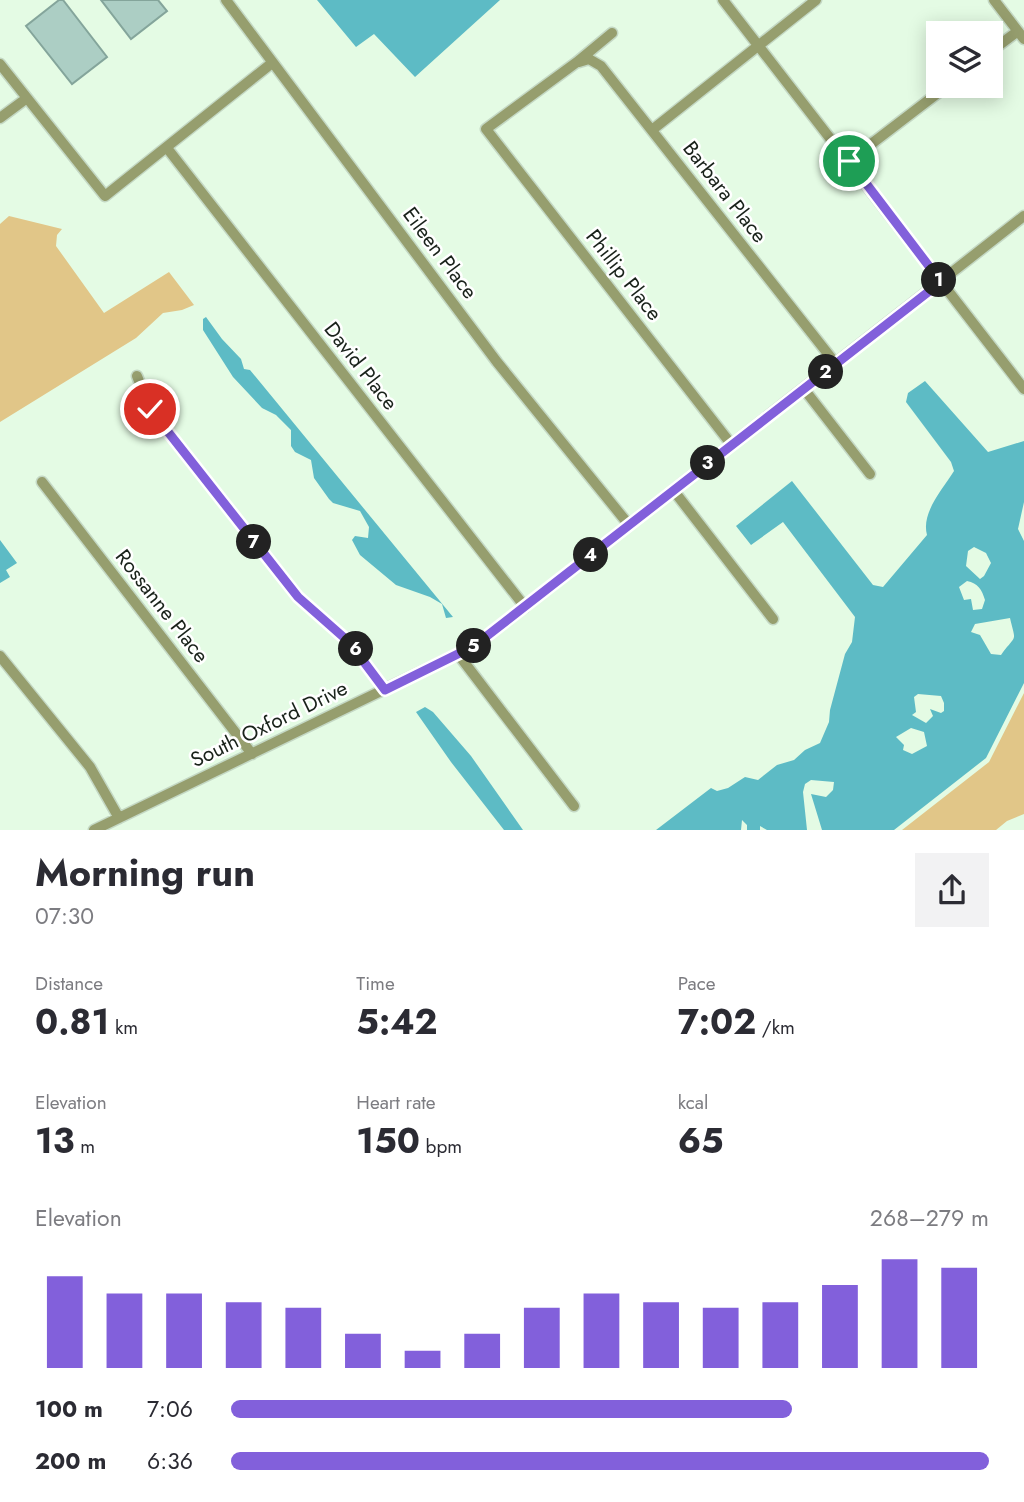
<!DOCTYPE html>
<meta charset="utf-8">
<style>
:root{--surface:#fff;--page:#f2f2f3;--text:#2b2b33;--muted:#7c7c81;--accent:#8260db}
body{margin:0;font-family:Jost,sans-serif;background:var(--page);color:var(--text);height:100vh;display:flex;flex-direction:column;font-size:26px;white-space:nowrap}
*{box-sizing:border-box;margin:0}
p{font-size:23px;color:var(--muted)}
.icon{flex:none;width:38px;height:38px;fill:none;stroke:currentColor;stroke-width:2;stroke-linecap:round;stroke-linejoin:round}
.map{position:relative;height:830px;overflow:hidden}
.details{display:flex;flex-direction:column;background:var(--surface);flex:1}
.details>*{flex:none}
.tools{position:absolute;left:926px;top:21px;display:grid;gap:14px}
.tools a{display:grid;place-items:center;width:77px;height:77px;border-radius:0px;background:var(--surface);box-shadow:0 4px 18px #0003;font-size:35px}
.pin{position:absolute;display:grid;place-items:center;width:60px;height:60px;color:#fff;margin:-30px;border:4px solid #fff;border-radius:50%;box-shadow:0 2px 7px #0007}
.km{position:absolute;width:35px;height:35px;margin:-18px;border-radius:50%;background:#222;color:#fff;font-size:19px;line-height:35px;text-align:center}
.round{display:grid;place-items:center;flex:none;width:74px;height:74px;border-radius:0px;background:var(--page)}
.head{display:flex;align-items:center;justify-content:space-between;height:119px;padding:0 35px}
h1{font-size:38px;font-weight:700;line-height:52px}
.figures{display:grid;grid-template-columns:repeat(3,1fr);gap:10px;height:119px;padding:7px 35px}
.figures div{display:grid;align-content:center}
.figures b{font-size:35px;font-weight:700}
.figures small{font-size:19px;font-weight:400}
.figures p{font-size:19px}
.chart{height:196px;padding:14px 35px}
.chart p{display:flex;justify-content:space-between}
.chart svg{width:100%;height:126px;margin-top:7px;stroke:var(--accent);stroke-width:6}
ul{padding:0 35px;list-style:none;font-size:23px}
li{display:grid;grid-template-columns:112px 84px 1fr;align-items:center;height:52px}
li i{height:18px;border-radius:9px;background:var(--accent)}
.map>svg:first-child{display:block}
.green{fill:#e1c688}
.water{fill:#5dbbc5;fill-rule:evenodd}
.building{fill:#accec4;stroke:#84a59b;stroke-width:2}
.lines{fill:none;stroke-linecap:round;stroke-linejoin:round}
.street-casing{stroke:#c4d8c4;stroke-width:13}
.street{stroke:#969e6e;stroke-width:10}
.route-casing{stroke:#fff;stroke-width:14}
.route{stroke:#8260db;stroke-width:9}
.labels{text-anchor:middle;dominant-baseline:central;stroke-width:5;stroke-linejoin:round;paint-order:stroke}
.street-label{font-size:21px;fill:#19221a;stroke:#fff}
</style>
<div class="map">
<svg width="1024" height="830" viewBox="0 0 1024 830">
<rect width="100%" height="100%" fill="#e4fbe4"/>
<path class="green" d="M9,216L62,229L57,235L56,246L104,313L169,272L194,305L182,310L163,313L136,338L0,422V224Z
M1024,693V814L1007,821L996,830H902L989,762Z"/>
<path class="water" d="M317,0H500L415,77L374,34L356,47Z
M206,317L222,339L241,359L244,369L250,370L453,617L446,618L442,604L430,597L396,585L360,555L352,540L355,536L368,538L369,527L360,511L333,503L329,499L314,478L311,460L295,452L291,446V430L276,415L262,408L233,377L203,330V319Z
M925,381L988,452L1024,441V502L1018,529L1024,541V683L986,758L894,830H822L811,794L826,797L833,790L834,782L811,780L805,784L803,792L807,830H767L760,826V830H747V825L742,820L741,830H656L711,788L717,791L728,788L745,777L758,780L777,765L794,760L805,750L820,743L829,722L830,710L845,654L852,642L855,617L783,522L751,545L736,526L792,481L873,585L883,587L927,535C921,513 942,490 954,471L951,462L906,402L908,393ZM974,547L986,553L991,563L984,576L980,579L966,566L968,551ZM967,581C978,583 982,590 985,600L982,609L973,610L971,599L964,600L959,587ZM1010,618C1016,644 1017,633 1001,655L991,654L980,635L971,632L975,624ZM918,694L941,696L944,703V711L941,713L930,709L933,716L926,723L912,715L916,712L914,697ZM911,728L924,732L927,746L912,754L903,750L904,745L896,737Z
M0,540L17,563L6,570L10,577L0,583Z
M425,707L433,712L471,756L523,830H504L451,762L416,712Z"/>
<path class="building" d="M59,0H63L107,57L72,84L26,26Z
M101,0H158L167,11L131,39Z"/>
<g class="lines">
<defs>
<path id="street" d="M226,0L497,362L629,525
M723,0L1024,389
M994,0L1024,39
M612,33L577,62L486,129L731,444
M990,52L1018,31
M579,62L589,59L601,66L836,364
M0,64L105,196L272,63
M0,118L27,98
M652,130L816,0
M167,148L525,607
M849,161L947,86
M137,376L150,409L298,597L349,642L385,690
M804,389L870,474
M42,482L252,754
M674,491L773,619
M458,654L574,806
M0,656L90,767L119,818
M94,830L474,646L1024,216"/>
</defs>
<use href="#street" class="street-casing"/>
<use href="#street" class="street"/>
</g>
<g class="lines">
<defs>
<path id="route" d="M150,409L298,597L349,642L385,690L474,646L941,282L849,161"/>
</defs>
<use href="#route" class="route-casing"/>
<use href="#route" class="route"/>
</g>
<g class="labels">
<g class="street-label">
<text transform="translate(725 192) rotate(52)">Barbara Place</text>
<text transform="translate(440 253) rotate(53)">Eileen Place</text>
<text transform="translate(624 275) rotate(52)">Phillip Place</text>
<text transform="translate(361 366) rotate(52)">David Place</text>
<text transform="translate(162 606) rotate(52)">Rossanne Place</text>
<text transform="translate(269 724) rotate(-26)">South Oxford Drive</text>
</g>
</g>
</svg>
<div class="tools">
<a><svg class="icon" aria-label="layers" viewBox="0 0 24 24"><path d="M12 4l9 5-9 5-9-5zM3 14l9 5 9-5"/></svg></a>
</div>
<div class="pin" style="left:849px;top:161px;background:#1e9e55"><svg class="icon" aria-label="arrive" viewBox="0 0 24 24"><path d="M6 21V4h12l-3 4 3 4H6"/></svg></div>
<div class="pin" style="left:150px;top:409px;background:#d93025"><svg class="icon" aria-label="check" viewBox="0 0 24 24"><path d="M5 12l5 5 9-10"/></svg></div>
<b class="km" style="left:939px;top:280px">1</b>
<b class="km" style="left:826px;top:372px">2</b>
<b class="km" style="left:708px;top:463px">3</b>
<b class="km" style="left:591px;top:555px">4</b>
<b class="km" style="left:474px;top:646px">5</b>
<b class="km" style="left:356px;top:649px">6</b>
<b class="km" style="left:254px;top:542px">7</b>
</div>
<section class="details">
<div class="head"><div><h1>Morning run</h1><p>07:30</p></div><a class="round"><svg class="icon" aria-label="share" viewBox="0 0 24 24"><path d="M12 15V3M7 8l5-5 5 5M5 13v7h14v-7"/></svg></a></div>
<div class="figures">
<div><p>Distance</p><b>0.81<small> km</small></b></div>
<div><p>Time</p><b>5:42</b></div>
<div><p>Pace</p><b>7:02<small> /km</small></b></div>
</div>
<div class="figures">
<div><p>Elevation</p><b>13<small> m</small></b></div>
<div><p>Heart rate</p><b>150<small> bpm</small></b></div>
<div><p>kcal</p><b>65</b></div>
</div>
<div class="chart"><p><span>Elevation</span>268–279 m</p>
<svg viewBox="0 0 160 44" preserveAspectRatio="none"><path d="M5 44V12M15 44V18M25 44V18M35 44V21M45 44V23M55 44V32M65 44V38M75 44V32M85 44V23M95 44V18M105 44V21M115 44V23M125 44V21M135 44V15M145 44V6M155 44V9"/></svg>
</div>
<ul>
<li><b>100 m</b>7:06<i style="width:74%"></i></li>
<li><b>200 m</b>6:36<i style="width:100%"></i></li>
</ul>
</section>
